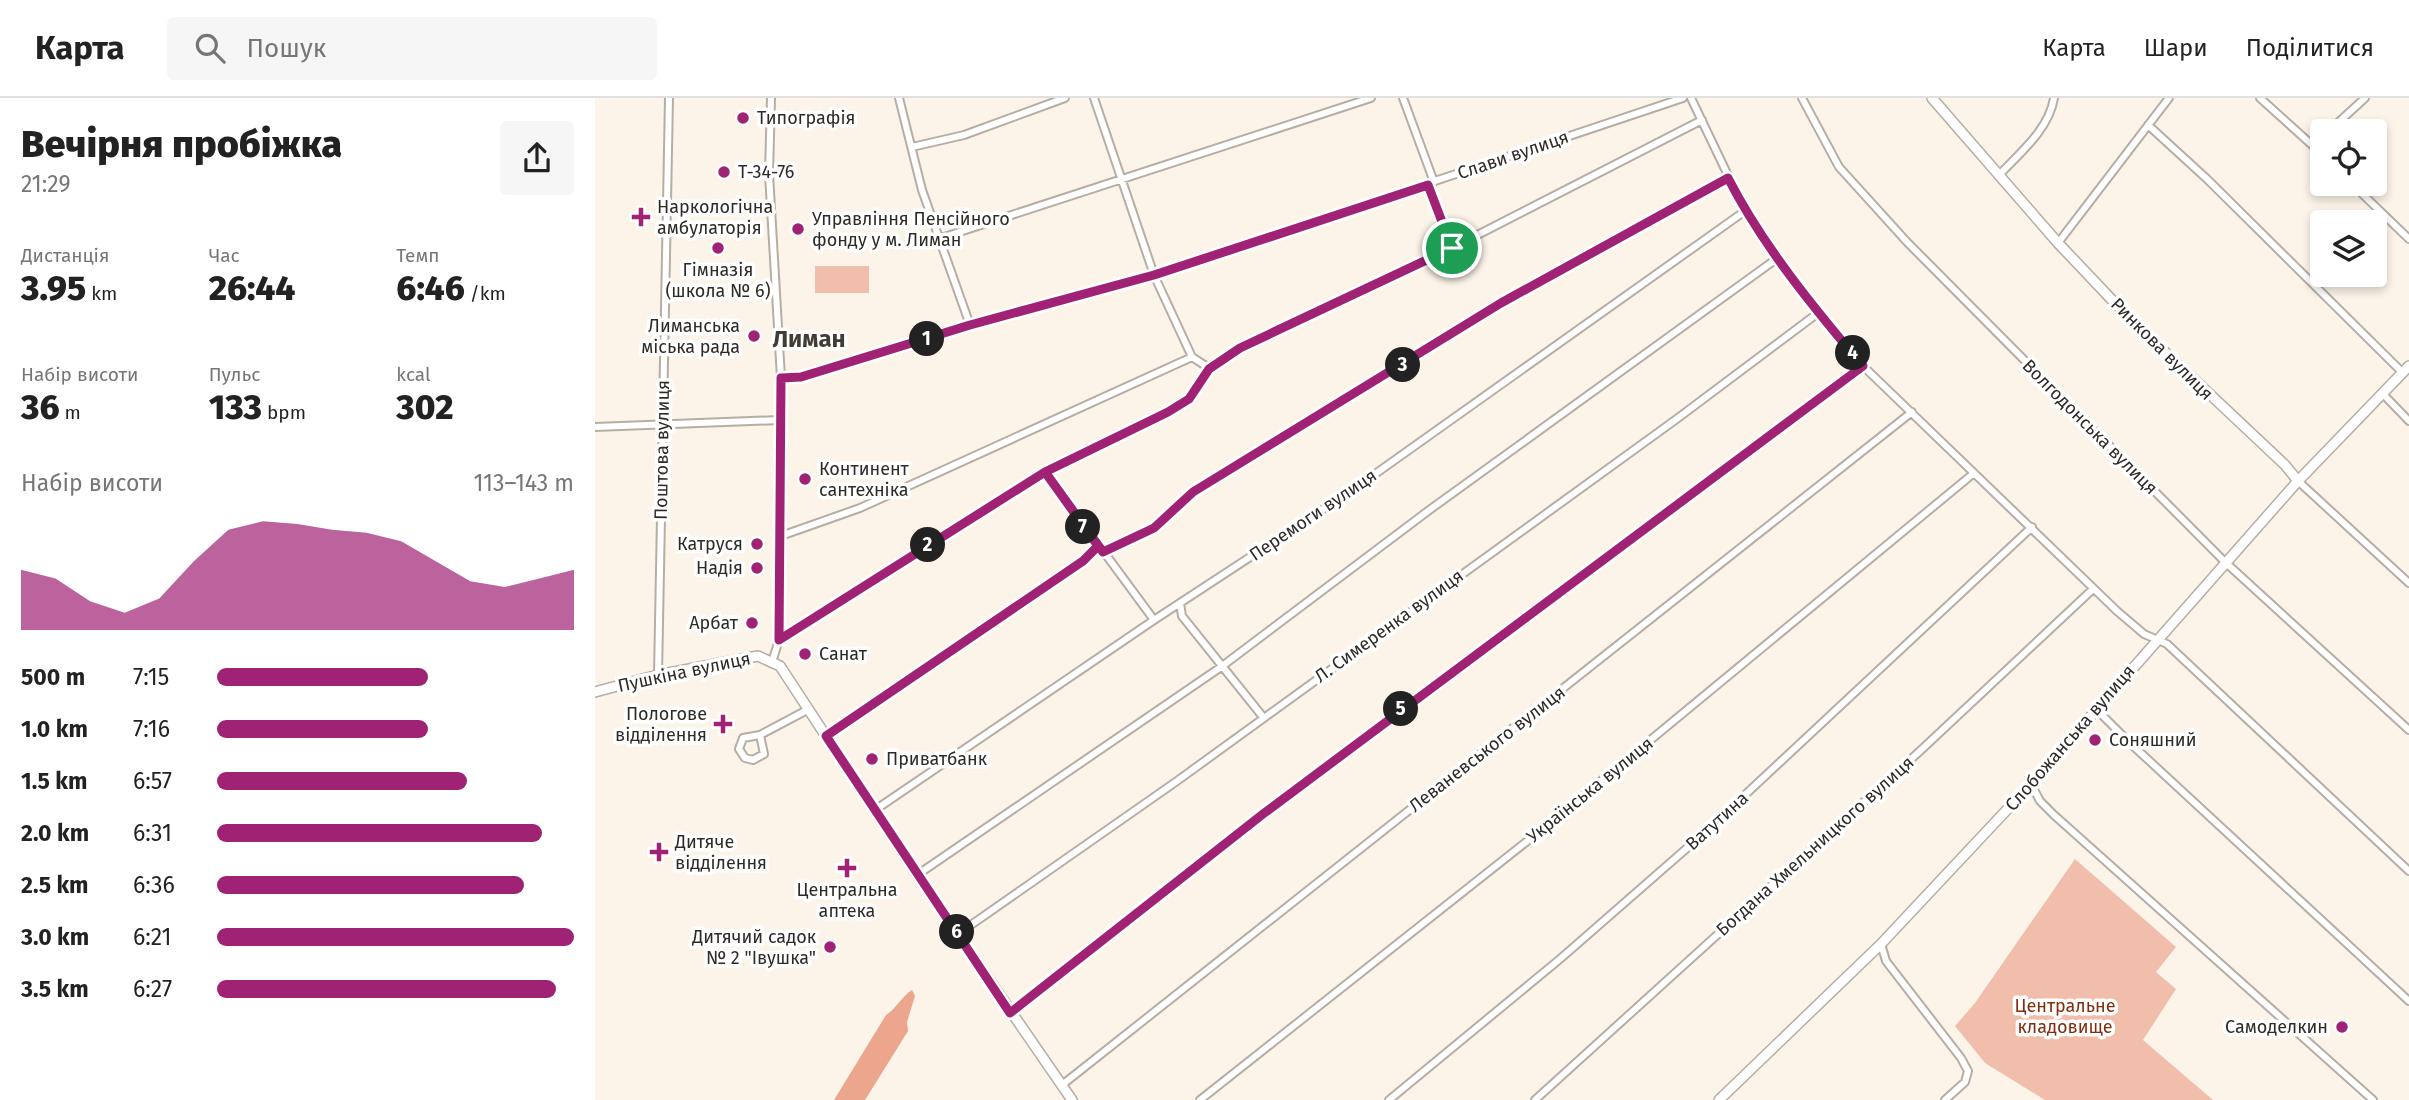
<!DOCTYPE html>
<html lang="uk">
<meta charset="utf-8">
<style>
:root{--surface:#fff;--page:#f6f6f6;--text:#222;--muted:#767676;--line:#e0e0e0;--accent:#a02275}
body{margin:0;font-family:"Fira Sans",sans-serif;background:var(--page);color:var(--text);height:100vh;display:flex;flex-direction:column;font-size:26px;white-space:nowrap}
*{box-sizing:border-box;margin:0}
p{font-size:23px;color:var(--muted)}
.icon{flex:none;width:38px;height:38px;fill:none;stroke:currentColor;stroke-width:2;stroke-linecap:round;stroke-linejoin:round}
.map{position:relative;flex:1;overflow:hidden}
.side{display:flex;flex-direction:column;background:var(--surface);width:595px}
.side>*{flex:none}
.fabs{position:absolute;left:1715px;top:21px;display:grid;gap:14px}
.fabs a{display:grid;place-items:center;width:77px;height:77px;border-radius:7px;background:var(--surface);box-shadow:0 4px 10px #0003;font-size:35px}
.pin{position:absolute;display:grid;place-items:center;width:60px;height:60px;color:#fff;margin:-30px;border:4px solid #fff;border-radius:50%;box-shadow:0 2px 7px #0007}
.km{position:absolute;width:35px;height:35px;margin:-18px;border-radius:50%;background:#222;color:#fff;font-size:19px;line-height:35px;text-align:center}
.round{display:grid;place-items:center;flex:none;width:74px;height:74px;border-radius:7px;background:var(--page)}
.overview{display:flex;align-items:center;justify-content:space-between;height:119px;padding:0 21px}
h1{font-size:38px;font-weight:800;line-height:52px}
.metrics{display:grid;grid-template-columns:repeat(3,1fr);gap:10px;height:119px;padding:7px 21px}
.metrics div{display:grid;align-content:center}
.metrics b{font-size:35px;font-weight:800}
.metrics small{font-size:19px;font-weight:400}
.metrics p{font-size:19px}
.chart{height:196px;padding:14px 21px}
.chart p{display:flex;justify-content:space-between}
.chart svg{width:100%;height:126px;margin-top:7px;fill:var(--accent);opacity:.7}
ul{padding:0 21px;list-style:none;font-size:23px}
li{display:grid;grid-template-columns:112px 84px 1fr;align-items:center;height:52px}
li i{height:18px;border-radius:9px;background:var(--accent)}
header{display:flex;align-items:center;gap:42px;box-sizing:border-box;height:98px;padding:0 35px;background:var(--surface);border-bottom:2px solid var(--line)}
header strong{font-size:33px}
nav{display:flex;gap:38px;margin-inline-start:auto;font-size:24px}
.search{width:490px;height:63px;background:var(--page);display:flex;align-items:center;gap:18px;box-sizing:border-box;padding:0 24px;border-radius:7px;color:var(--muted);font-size:26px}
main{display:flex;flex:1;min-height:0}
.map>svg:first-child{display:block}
.green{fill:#f2beac}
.forest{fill:#eca68d}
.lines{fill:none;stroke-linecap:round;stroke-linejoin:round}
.street-casing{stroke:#b6aea4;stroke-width:10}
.secondary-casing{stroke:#b6aea4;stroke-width:12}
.street{stroke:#fff;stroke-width:6}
.secondary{stroke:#fff;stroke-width:9}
.route-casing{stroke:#fff;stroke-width:14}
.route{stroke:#a02275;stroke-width:9}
.poi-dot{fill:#a02275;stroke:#fff;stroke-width:2.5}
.labels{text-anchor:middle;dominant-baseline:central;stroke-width:7;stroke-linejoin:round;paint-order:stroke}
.poi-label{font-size:18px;fill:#2e2b26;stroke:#fff;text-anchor:start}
.street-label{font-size:18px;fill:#2e2b26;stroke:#fff}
.park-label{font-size:18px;fill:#802f0e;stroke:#fff}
.district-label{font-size:24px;font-weight:bold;fill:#433c33;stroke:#fff}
</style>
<header>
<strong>Карта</strong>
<div class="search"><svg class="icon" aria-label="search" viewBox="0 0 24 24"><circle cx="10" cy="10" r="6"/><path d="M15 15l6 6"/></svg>Пошук</div>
<nav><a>Карта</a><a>Шари</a><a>Поділитися</a></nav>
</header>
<main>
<section class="side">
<div class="overview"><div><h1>Вечірня пробіжка</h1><p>21:29</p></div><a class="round"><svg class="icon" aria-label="share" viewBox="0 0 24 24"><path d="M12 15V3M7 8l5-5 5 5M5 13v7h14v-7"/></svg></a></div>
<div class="metrics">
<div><p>Дистанція</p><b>3.95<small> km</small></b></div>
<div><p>Час</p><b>26:44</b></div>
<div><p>Темп</p><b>6:46<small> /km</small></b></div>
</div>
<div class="metrics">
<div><p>Набір висоти</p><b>36<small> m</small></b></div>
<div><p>Пульс</p><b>133<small> bpm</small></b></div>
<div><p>kcal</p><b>302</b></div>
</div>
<div class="chart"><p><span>Набір висоти</span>113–143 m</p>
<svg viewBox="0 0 160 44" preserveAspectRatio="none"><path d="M0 44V23L10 26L20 34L30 38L40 33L50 20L60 9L70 6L80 7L90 9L100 10L110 13L120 20L130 27L140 29L150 26L160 23V44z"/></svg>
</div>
<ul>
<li><b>500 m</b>7:15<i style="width:59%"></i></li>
<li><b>1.0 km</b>7:16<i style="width:59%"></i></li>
<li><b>1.5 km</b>6:57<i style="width:70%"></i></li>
<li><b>2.0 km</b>6:31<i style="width:91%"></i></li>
<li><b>2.5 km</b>6:36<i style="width:86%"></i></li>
<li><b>3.0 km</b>6:21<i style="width:100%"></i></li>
<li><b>3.5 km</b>6:27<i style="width:95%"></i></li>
</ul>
</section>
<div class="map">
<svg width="1814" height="1002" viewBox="0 0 1814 1002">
<rect width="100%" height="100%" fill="#fcf4e8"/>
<path class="green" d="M220,168H274V195H220Z
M1480,761L1581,849L1561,874L1581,891L1548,942L1618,1002H1450L1390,965L1360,928L1380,905Z"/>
<path class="forest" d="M317,892L320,898L312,924L313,933L270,1002H239L291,917C302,910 306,899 317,892Z"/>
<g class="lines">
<defs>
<path id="street" d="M176,0L174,76L186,280L184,542L177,564
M304,0L327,92L375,227
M499,0L559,177L597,259L614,270
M808,0L839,84
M1096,0L1150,113L1223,215L1268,268L1522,513L1549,536L1572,546L1814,773
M1207,0L1244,69L1312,144L1630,464L1814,632
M1665,0L1727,56
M1553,27L1612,81L1808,275
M1734,33L1770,0
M1717,46L1727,40
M317,49L369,37L470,0
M1405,76C1426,54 1454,31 1459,0
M1757,86L1814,141
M833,87L857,150
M343,141L776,0
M1463,145L1574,0
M186,280L206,279L375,227L559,177L1088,0
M1788,296L1814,323
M0,329L184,322
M450,374L559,522
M1703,383L1814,485
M183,439L265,410L597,259
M508,454L559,430L598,394L906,205L1133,80
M585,505L587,518L668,619
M184,542L450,374L573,315L594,301L614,270L645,250L857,150L1107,22
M63,577L74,0
M1503,609L1508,618L1535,645L1814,903
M165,637L169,656L158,662L150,660L144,651L148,640L165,637L214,611
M231,638L488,463L503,448
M1436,686L1445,703L1459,717L1778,1002
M280,712L559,522L759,391L1150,113
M322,777L626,569L833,413L1184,159
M363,836L582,683L1083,320L1223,215
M1286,846L1291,863L1366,960L1373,973L1370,984L1350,1002
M415,915L668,716L1268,268
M467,987L1317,314
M605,1002L950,729L1379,375
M794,1002L965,861L1107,737L1437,429
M940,1002L1325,653L1498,491"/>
<path id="secondary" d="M1337,0L1463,145L1536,222L1690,367L1703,383
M0,594L63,577L163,558L185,568L322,777L477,1002
M1124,1002L1286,846L1436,686L1703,383L1814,268"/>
</defs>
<use href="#street" class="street-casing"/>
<use href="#secondary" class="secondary-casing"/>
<use href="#street" class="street"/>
<use href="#secondary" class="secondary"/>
</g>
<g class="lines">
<defs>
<path id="route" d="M857,150L833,87L559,177L375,227L206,279L186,280L184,542L450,374L508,454L559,430L598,394L906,205L1133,80C1168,148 1218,209 1268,268L668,716L415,915L231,638L488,463L503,448L450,374L573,314L594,301L614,271L645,250L857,150"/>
</defs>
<use href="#route" class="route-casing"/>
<use href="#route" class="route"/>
</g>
<g class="poi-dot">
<circle cx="148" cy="20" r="7"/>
<circle cx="129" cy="74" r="7"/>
<path d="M42.5 108.5h7v7h7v7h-7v7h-7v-7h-7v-7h7z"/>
<circle cx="203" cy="131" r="7"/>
<circle cx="123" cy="150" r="7"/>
<circle cx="159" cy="238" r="7"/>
<circle cx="210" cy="381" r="7"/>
<circle cx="162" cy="446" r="7"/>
<circle cx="162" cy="470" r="7"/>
<circle cx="157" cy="525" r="7"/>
<circle cx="210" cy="556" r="7"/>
<path d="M124.5 615.5h7v7h7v7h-7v7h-7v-7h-7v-7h7z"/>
<circle cx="1500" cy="642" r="7"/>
<circle cx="277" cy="661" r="7"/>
<path d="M60.5 743.5h7v7h7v7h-7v7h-7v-7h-7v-7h7z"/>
<path d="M248.5 759.5h7v7h7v7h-7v7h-7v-7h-7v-7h7z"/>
<circle cx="235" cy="849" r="7"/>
<circle cx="1747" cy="929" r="7"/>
</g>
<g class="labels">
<g class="poi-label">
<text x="162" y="20">Типографія</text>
<text x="143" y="74">Т-34-76</text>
<text x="62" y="109">Наркологічна<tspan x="62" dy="21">амбулаторія</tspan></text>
<text x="217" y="121">Управління Пенсійного<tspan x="217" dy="21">фонду у м. Лиман</tspan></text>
<text x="123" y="172" text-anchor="middle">Гімназія<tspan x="123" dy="21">(школа № 6)</tspan></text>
<text x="145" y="228" text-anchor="end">Лиманська<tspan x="145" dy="21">міська рада</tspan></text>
<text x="224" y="371">Континент<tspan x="224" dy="21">сантехніка</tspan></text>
<text x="148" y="446" text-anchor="end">Катруся</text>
<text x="148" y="470" text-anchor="end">Надiя</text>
<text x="143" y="525" text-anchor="end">Арбат</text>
<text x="224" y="556">Санат</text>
<text x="112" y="616" text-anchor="end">Пологове<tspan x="112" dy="21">відділення</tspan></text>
<text x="1514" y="642">Соняшний</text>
<text x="291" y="661">Приватбанк</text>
<text x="80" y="744">Дитяче<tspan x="80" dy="21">відділення</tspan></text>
<text x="252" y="792" text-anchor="middle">Центральна<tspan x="252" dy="21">аптека</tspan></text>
<text x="221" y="839" text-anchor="end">Дитячий садок<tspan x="221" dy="21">№ 2 "Івушка"</tspan></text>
<text x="1733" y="929" text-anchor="end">Самоделкин</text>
</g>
<g class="street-label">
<text transform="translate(918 57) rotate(-19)">Слави вулиця</text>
<text transform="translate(1567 251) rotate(45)">Ринкова вулиця</text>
<text transform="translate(1495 329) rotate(45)">Волгодонська вулиця</text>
<text transform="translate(67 352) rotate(-89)">Поштова вулиця</text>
<text transform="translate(718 417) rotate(-34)">Перемоги вулиця</text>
<text transform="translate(794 528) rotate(-36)">Л. Симеренка вулиця</text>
<text transform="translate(89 574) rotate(-12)">Пушкіна вулиця</text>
<text transform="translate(1475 640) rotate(-49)">Слобожанська вулиця</text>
<text transform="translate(892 651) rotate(-38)">Леваневського вулиця</text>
<text transform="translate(995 692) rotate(-39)">Українська вулиця</text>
<text transform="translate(1122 723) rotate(-42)">Ватутина</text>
<text transform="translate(1220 748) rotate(-42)">Богдана Хмельницкого вулиця</text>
</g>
<g class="park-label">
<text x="1470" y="908">Центральне<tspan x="1470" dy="21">кладовище</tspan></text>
</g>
<g class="district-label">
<text x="214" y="241">Лиман</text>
</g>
</g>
</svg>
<div class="fabs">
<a><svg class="icon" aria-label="locate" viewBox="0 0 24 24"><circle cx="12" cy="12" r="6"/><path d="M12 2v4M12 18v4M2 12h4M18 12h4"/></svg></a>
<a><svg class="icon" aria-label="layers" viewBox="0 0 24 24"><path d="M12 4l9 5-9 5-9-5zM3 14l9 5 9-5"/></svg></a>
</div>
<div class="pin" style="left:857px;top:150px;background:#1e9e55"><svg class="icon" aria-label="arrive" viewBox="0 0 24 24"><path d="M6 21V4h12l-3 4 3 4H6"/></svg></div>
<b class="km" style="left:332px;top:241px">1</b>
<b class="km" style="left:333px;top:447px">2</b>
<b class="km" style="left:808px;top:267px">3</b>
<b class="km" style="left:1258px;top:255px">4</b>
<b class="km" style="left:806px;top:611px">5</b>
<b class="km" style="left:362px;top:834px">6</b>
<b class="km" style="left:488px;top:429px">7</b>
</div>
</main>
